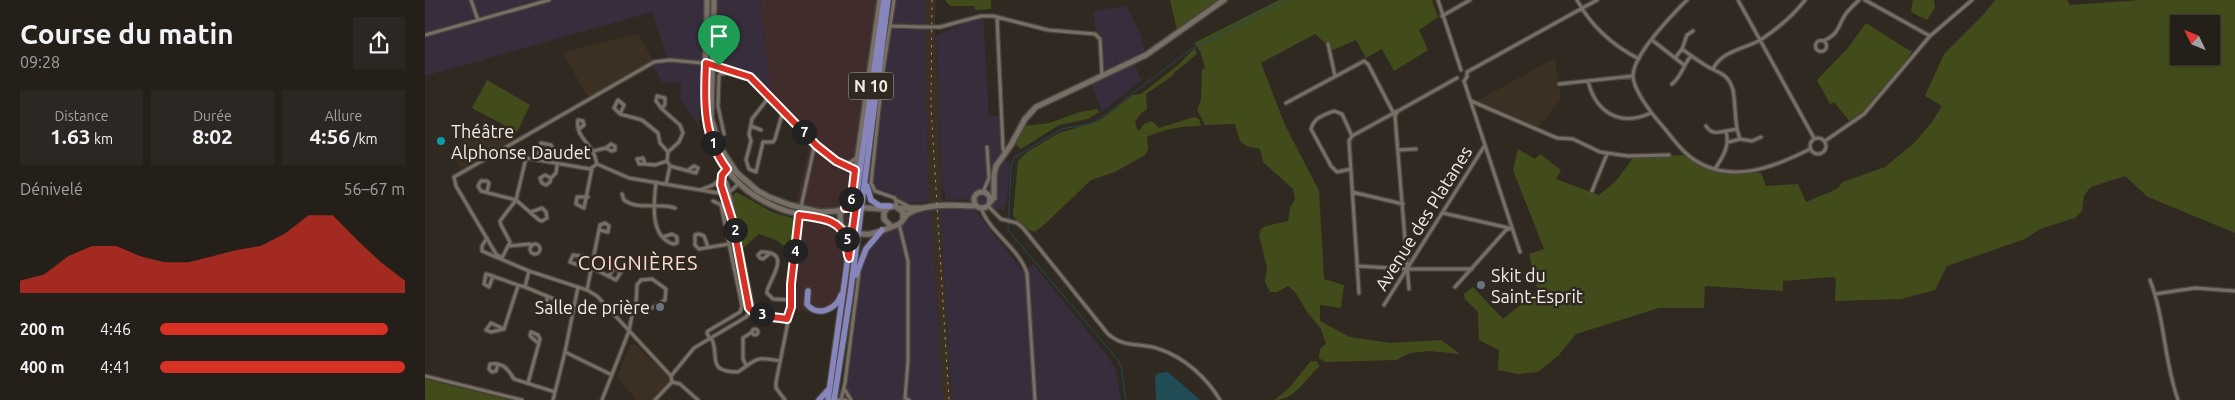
<!DOCTYPE html>
<html lang="fr">
<meta charset="utf-8">
<style>
:root{--surface:#241f19;--page:#2c2722;--text:#f1f3f6;--muted:#a3a2a2;--line:#413d38;--accent:#d93025}
body{margin:0;font-family:Ubuntu,sans-serif;background:var(--page);color:var(--text);height:100vh;display:flex;flex-direction:column;font-size:19px;white-space:nowrap}
*{box-sizing:border-box;margin:0}
p{font-size:16px;color:var(--muted)}
.icon{flex:none;width:28px;height:28px;fill:none;stroke:currentColor;stroke-width:2;stroke-linecap:round;stroke-linejoin:round}
.map{position:relative;flex:1;overflow:hidden}
.drawer{display:flex;flex-direction:column;background:var(--surface);width:425px}
.drawer>*{flex:none}
.needle{width:32px;rotate:313deg}
.buttons{position:absolute;left:1745px;top:15px;display:grid;gap:10px}
.buttons a{display:grid;place-items:center;width:50px;height:50px;border-radius:0px;background:var(--surface);box-shadow:0 1px 4px #0004,0 0 0 1px var(--line);font-size:25px}
.pin{position:absolute;display:grid;place-items:center;width:42px;height:42px;color:#fff;margin:-51px -21px;border-radius:50% 50% 50% 0;rotate:-45deg;box-shadow:0 0 5px #0007}
.pin .icon{rotate:45deg}
.km{position:absolute;width:25px;height:25px;margin:-12px;border-radius:50%;background:#222;color:#fff;font-size:14px;line-height:25px;text-align:center}
.round{display:grid;place-items:center;flex:none;width:52px;height:52px;border-radius:0px;background:var(--page)}
.headline{display:flex;align-items:center;justify-content:space-between;height:85px;padding:0 20px}
h1{font-size:28px;font-weight:600;line-height:38px}
.metrics{display:grid;grid-template-columns:repeat(3,1fr);gap:8px;height:85px;padding:5px 20px}
.metrics div{display:grid;align-content:center;border-radius:0px;background:var(--page);text-align:center}
.metrics b{font-size:21px;font-weight:600}
.metrics small{font-size:14px;font-weight:400}
.metrics p{font-size:14px}
.chart{height:140px;padding:10px 20px}
.chart p{display:flex;justify-content:space-between}
.chart svg{width:100%;height:90px;margin-top:5px;fill:var(--accent);opacity:.7}
ul{padding:0 20px;list-style:none;font-size:16px}
li{display:grid;grid-template-columns:80px 60px 1fr;align-items:center;height:38px}
li i{height:12px;border-radius:6px;background:var(--accent)}
main{display:flex;flex:1;min-height:0}
.map>svg:first-child{display:block}
.commercial{fill:#402c2a}
.industrial{fill:#372d3d}
.built{fill:#3c3023}
.green{fill:#424c1b;fill-rule:evenodd}
.water{fill:#1f4c55}
.lines{fill:none;stroke-linecap:round;stroke-linejoin:round}
.stream{stroke:#1f4c55;stroke-width:1}
.street-casing{stroke:#4c4640;stroke-width:5.5}
.secondary-casing{stroke:#4c4640;stroke-width:8}
.primary-casing{stroke:#4c4640;stroke-width:8}
.street{stroke:#776e65;stroke-width:3}
.secondary{stroke:#776e65;stroke-width:5}
.primary{stroke:#8685bc;stroke-width:5.5}
.rail{stroke:#97918b;stroke-width:1;stroke-dasharray:2.5 5;stroke-linecap:butt}
.street-bridge-casing{stroke:#4c4640;stroke-width:5.5;stroke-linecap:butt}
.street-bridge{stroke:#776e65;stroke-width:3}
.route-casing{stroke:#fff;stroke-width:10}
.route{stroke:#d93025;stroke-width:6}
.culture-dot{fill:#0f9aa8;stroke:#302921;stroke-width:2}
.worship-dot{fill:#6b7280;stroke:#302921;stroke-width:2}
.labels{text-anchor:middle;dominant-baseline:central;stroke-width:5;stroke-linejoin:round;paint-order:stroke}
.shield{fill:#302921;stroke:#b7b2ac;stroke-width:1}
.shield-label{font-size:16px;font-weight:bold;fill:#f1ece7}
.poi-label{font-size:18px;fill:#f1ece7;stroke:#302921;text-anchor:start}
.street-label{font-size:18px;fill:#f1ece7;stroke:#302921}
.quarter-label{font-size:20px;letter-spacing:1px;fill:#fcdccf;stroke:#302921}
</style>
<main>
<section class="drawer">
<div class="headline"><div><h1>Course du matin</h1><p>09:28</p></div><a class="round"><svg class="icon" aria-label="share" viewBox="0 0 24 24"><path d="M12 15V3M7 8l5-5 5 5M5 13v7h14v-7"/></svg></a></div>
<div class="metrics">
<div><p>Distance</p><b>1.63<small> km</small></b></div>
<div><p>Durée</p><b>8:02</b></div>
<div><p>Allure</p><b>4:56<small> /km</small></b></div>
</div>
<div class="chart"><p><span>Dénivelé</span>56–67 m</p>
<svg viewBox="0 0 160 44" preserveAspectRatio="none"><path d="M0 44V38L10 35L20 26L30 21L40 21L50 26L60 29L70 29L80 26L90 23L100 21L110 15L120 6L130 6L140 18L150 29L160 38V44z"/></svg>
</div>
<ul>
<li><b>200 m</b>4:46<i style="width:93%"></i></li>
<li><b>400 m</b>4:41<i style="width:100%"></i></li>
</ul>
</section>
<div class="map">
<svg width="1810" height="400" viewBox="0 0 1810 400">
<rect width="100%" height="100%" fill="#302921"/>
<path class="commercial" d="M335,0H457L413,294L405,311L396,314L369,309L376,220L379,205L371,204L387,134L346,94Z"/>
<path class="industrial" d="M0,0H335L346,94L327,75L292,62L277,59L274,126L255,99L256,82L238,83L225,61L242,57L227,12L0,76Z
M466,0H501L500,31L504,202L484,203L450,195L444,189Z
M701,6L716,35L720,53L708,60L716,80L677,112L666,83L680,77L677,36L670,31L669,11Z
M558,17L564,116H574L577,160L585,162L582,202L579,211L538,199L521,200L520,191H517L511,36L552,18Z
M549,209L598,271L608,264L680,353L690,368L696,400H527L515,210Z
M507,210L518,400H436L416,396L429,298L440,259L447,245L456,235L489,213Z"/>
<path class="built" d="M501,0H511L510,18L517,205H504L500,31Z
M213,34L229,62L164,99L137,52Z
M1130,58L1136,100L1111,129L1052,101Z
M65,124L91,138L36,169L28,155L40,138Z
M507,210H515L527,400H518Z
M210,344L228,362L246,376L248,380L230,400H211L192,377L205,345Z"/>
<path class="green" d="M520,0H566V9L550,10L549,6H525Z
M745,0H796L752,30Z
M854,0H1007L1013,17L994,30L1003,50L969,71L957,49L941,58L931,40L908,50L890,34L836,63L860,125L894,191L899,279L919,285L916,308L895,305V321L925,337L965,343L1016,340L1035,354L1005,351L985,353L971,360L900,362L894,358L895,349L901,344L896,329L882,312L870,292L863,286L852,292H845L840,282L842,268L834,235L836,229L841,226L863,221L865,208L870,199L868,189L838,162L835,149L821,146L815,141L810,124L780,125L772,110L776,100L777,70L780,67L775,51L769,43Z
M1488,0H1509L1510,8L1502,20L1486,12Z
M1570,0H1642L1645,5L1716,0H1810V233L1723,197L1700,176L1666,187L1659,195L1657,211L1650,218L1615,229L1600,239L1522,266L1510,290L1476,299L1410,301L1411,279L1408,277L1358,281V291L1280,286L1279,308H1234L1151,334L1133,356L1113,372L1092,374L1073,370L1074,350L1054,340L1053,312L1040,299L1039,294L1048,287L1078,319L1113,291L1104,254L1119,249L1088,170L1093,149L1110,159L1115,154L1136,170L1131,179L1174,195L1191,181L1208,158L1257,155L1294,173H1336L1341,186L1373,184L1381,202L1412,189L1418,182L1460,167L1490,142L1507,122L1517,106L1500,96L1519,54L1559,14ZM1754,24H1786V56H1754Z
M1441,23L1485,51L1488,49C1473,78 1451,102 1426,123L1409,102L1405,104L1392,80L1423,48Z
M770,48L772,54L749,73L747,76L721,94L722,109L715,114L710,122L712,129L714,131L719,124L727,121L734,128L769,117L774,119L776,126C758,126 739,129 722,137L723,149L720,155L690,172L666,180L621,223L610,232C602,231 598,223 591,220L588,215L593,161L602,152L634,133L674,121L708,95L716,94L752,66Z
M62,80L105,105L92,132L47,108Z
M672,109L674,112L663,119L634,125L596,149L591,145L599,126L624,123L655,112Z
M311,192L347,212L370,219L367,252L351,240L334,234L317,249L307,197Z
M886,361H891L895,366C881,378 870,400 850,400L864,388Z
M0,379L85,400H0Z"/>
<path class="water" d="M743,372L775,400H731L730,376L734,373Z"/>
<g class="lines">
<path class="stream" d="M701,400L696,367L693,360L583,230L586,167L589,158L637,129L665,124L673,120L765,50L860,0"/>
<defs>
<path id="street" d="M46,0L53,20
M469,0L458,71L446,183L450,191L470,198L472,206
M1013,0L1036,70
M1152,0C1166,26 1187,45 1214,59
M1262,0C1247,15 1208,55 1208,76C1208,89 1226,113 1234,122C1244,133 1253,147 1264,156C1302,186 1348,168 1385,149
M1313,0L1389,138
M1440,0L1505,36
M1017,16L1045,0
M572,17L578,149L580,153
M465,26L499,27
M515,27L556,16H568L623,30L670,34L675,39L677,75
M0,35L124,0
M1227,40L1259,65
M1390.5 46a5.5 5.5 0 1 1 11 0a5.5 5.5 0 1 1-11 0Z
M1398,41C1414,34 1412,28 1420,15C1424,9 1429,5 1434,0
M903,44L910,76
M1257,49C1265,55 1272,60 1280,65C1292,73 1303,72 1308,90C1310,101 1310,116 1312,129L1301,131C1305,147 1298,156 1290,169
M1250,58L1257,49L1262,35L1268,31
M1288,69C1297,50 1321,49 1337,39C1353,28 1368,16 1380,0
M1042,72L1172,0
M1039,81L1095,252
M1039,81L1042,77V72
M1163,81C1171,113 1195,127 1226,113
M1134,84L1208,76
M1247,84C1257,76 1258,65 1266,56
M344,97L327,119L324,134L326,141L321,160L324,169L331,172L338,142H348L350,139L358,111
M1046,101L1132,138L1148,139L1175,152L1203,156L1244,155
M861,103L939,61L943,64L970,116L973,111L969,112
M237,109L231,101L232,96L240,98V104L237,109L255,125L258,133L254,142L243,152
M973,111L1032,78
M195,114L189,108L193,100L199,105L195,114L217,120L233,133L235,143L243,152L242,161L245,166L241,184
M970,116L984,289
M326,126L336,130
M1281,126C1286,134 1292,133 1301,131
M154,129L159,125L158,121L153,120C150,134 163,142 168,152C170,156 171,160 172,164
M299,134L293,106L294,76L295,74L303,73L320,78
M927,136L924,141L934,293
M927,136L967,114
M1385 146a8 8 0 1 1 16 0a8 8 0 1 1-16 0Z
M1315,139L1327,141L1336,137
M1400,141L1439,114L1505,36L1547,0
M1304,142L1315,139L1312,129
M973,150L991,149
M168,151L181,148L186,144L190,146V150L186,151L181,148
M112,159L116,143L126,145L133,158L131,173L126,178L120,175L115,178L117,183L121,185L125,182L126,178
M220,164H214L212,159L218,158L220,164L230,165L242,161
M418,164L426,162L432,157
M245,166L271,173L273,168L269,166L263,170
M926,169L912,172L906,166L886,129C889,118 898,115 909,111L917,114L927,136
M296,179V185L308,223L327,311
M231,182C229,202 224,236 248,244L252,243V237L247,234L238,237
M276,190C290,193 306,197 314,182
M1167,191L1182,154
M62,192L64,183L62,181H56L53,186L56,191L91,200L114,220L117,221L122,218L121,212L117,208L106,212
M558,192L564,178L562,147
M927,192L978,204
M197,194L199,200C214,211 232,202 250,208
M163,197H152L151,204L159,208L167,168
M471,200L483,206
M563,206L576,219L592,223L598,228L683,334C701,349 714,342 734,349C759,357 782,378 795,400
M376,207L389,148L392,146L411,161L430,169
M556,208C565,233 594,248 602,273L610,400
M1018,213L1084,228
M474,224L483,261V361L480,398
M62,238L57,246V251L104,271L162,290L172,296L246,376
M105 249a5 5 0 1 1 10 0a5 5 0 1 1-10 0Z
M84,246L105,244L107,246
M283,247L279,236L274,234L270,235V245L274,249L304,244
M344,254L338,259L335,258L333,255L336,252C371,251 340,285 342,293L348,299L366,300
M156,256L153,265L145,262L148,255L168,258
M77,258L71,254L31,186L29,177L229,62L245,60L287,64L325,77L392,146
M77,258L85,242L76,225L75,221L91,200L101,158L165,169L172,164L204,178L275,190L288,185L296,179L302,169L311,172
M932,266L982,269H1047
M167,268L191,280L196,272L189,268L184,276
M104,271L100,287L129,299L130,304L127,308L122,306V296
M68,276L64,287L59,284L61,274C75,278 87,284 100,287
M1725,280C1740,319 1739,361 1753,400
M1030,287L1081,230L1087,228
M162,290L175,225L180,223L184,226L183,232L174,230
M1730,294L1770,288L1810,291
M959,305L1060,145
M327,312L362,319
M79,329L66,323L61,330L66,332L79,329L93,286
M327 332a3 3 0 1 1 6 0a3 3 0 1 1-6 0Z
M286,338C296,354 279,372 313,372C333,359 328,356 355,361
M285,339L282,333L283,331L315,312L317,306L296,205L288,201
M140,352L187,375
M73,364L71,371L67,372L64,369L65,364C78,362 83,369 89,379L130,392
M321,365L318,359V338L327,332
M0,376L97,400
M247,382L246,376L269,348L321,317L328,308L304,191L302,183L296,179
M247,382L255,384L273,400
M103,383L115,339L113,335L106,332L105,336L113,343
M420,390L426,400
M480,398L484,400
M402,399L421,400
M128,400L140,352L153,287
M177,400L204,331L209,305L227,308L240,300L241,289L227,279L216,280L212,285L211,304
M230,400L247,382
M360,400L351,388V382L366,307V284L374,215
M416,400L420,383L434,273"/>
<path id="secondary" d="M282,0C283,81 259,172 356,209C369,214 383,215 396,218C414,222 426,236 445,234C450,233 471,226 474,224C478,222 479,216 484,213C502,203 531,205 551,206
M289,0L286,118L296,149L312,173L333,191L344,197L365,205L395,212L411,211L428,207L457,209L470,206L478,212V218
M549 200a8 8 0 1 1 16 0a8 8 0 1 1-16 0Z
M565,202L569,198V175L571,166L586,145L600,119L611,107L721,55L799,0
M463,207L459,213V219L466,226
M475,208H495
M416,226L415,214L427,196L455,0"/>
<path id="primary" d="M442,186L446,200L455,206H465
M427,196L431,181
M416,226L423,247
M431,275L441,249L457,230
M383,291L382,304C392,318 412,309 416,295
M394,400L404,389
M403,400L459,0
M409,400L425,296L463,0"/>
</defs>
<use href="#street" class="street-casing"/>
<use href="#secondary" class="secondary-casing"/>
<use href="#primary" class="primary-casing"/>
<use href="#street" class="street"/>
<use href="#secondary" class="secondary"/>
<use href="#primary" class="primary"/>
<path class="rail" d="M507,0L506,107L524,400"/>
<defs>
<path id="street-bridge" d="M499,27H515"/>
</defs>
<use href="#street-bridge" class="street-bridge-casing"/>
<use href="#street-bridge" class="street-bridge"/>
</g>
<g class="lines">
<defs>
<path id="route" d="M281,63L325,77L392,146L411,161L430,170L427,196L420,208L431,207L424,258C421,252 423,245 421,239C415,218 393,218 374,215L366,284V307L362,319C351,317 331,317 324,308L308,223L296,185L297,175L302,169C278,138 279,100 281,63Z"/>
</defs>
<use href="#route" class="route-casing"/>
<use href="#route" class="route"/>
</g>
<circle class="culture-dot" cx="16" cy="141" r="5"/>
<g class="worship-dot">
<circle cx="1056" cy="285" r="5"/>
<circle cx="235" cy="307" r="5"/>
</g>
<g class="labels">
<rect class="shield" x="423.5" y="72.5" width="45" height="27" rx="4"/>
<g class="shield-label">
<text x="446" y="86">N 10</text>
</g>
<g class="poi-label">
<text x="26" y="131">Théâtre<tspan x="26" dy="21">Alphonse Daudet</tspan></text>
<text x="1066" y="275">Skit du<tspan x="1066" dy="21">Saint-Esprit</tspan></text>
<text x="225" y="307" text-anchor="end">Salle de prière</text>
</g>
<g class="street-label">
<text transform="translate(998 218) rotate(-58)">Avenue des Platanes</text>
</g>
<g class="quarter-label">
<text x="213" y="262">COIGNIÈRES</text>
</g>
</g>
</svg>
<div class="buttons">
<a><svg class="needle" viewBox="-14 -14 28 28"><path d="M0-13l5 13h-10z" fill="#e53935"/><path d="M0 13l5-13h-10z" fill="#a3a2a2"/></svg></a>
</div>
<div class="pin" style="left:294px;top:66px;background:#1e9e55"><svg class="icon" aria-label="arrive" viewBox="0 0 24 24"><path d="M6 21V4h12l-3 4 3 4H6"/></svg></div>
<b class="km" style="left:288px;top:143px">1</b>
<b class="km" style="left:310px;top:230px">2</b>
<b class="km" style="left:337px;top:314px">3</b>
<b class="km" style="left:370px;top:251px">4</b>
<b class="km" style="left:422px;top:239px">5</b>
<b class="km" style="left:426px;top:199px">6</b>
<b class="km" style="left:379px;top:132px">7</b>
</div>
</main>
